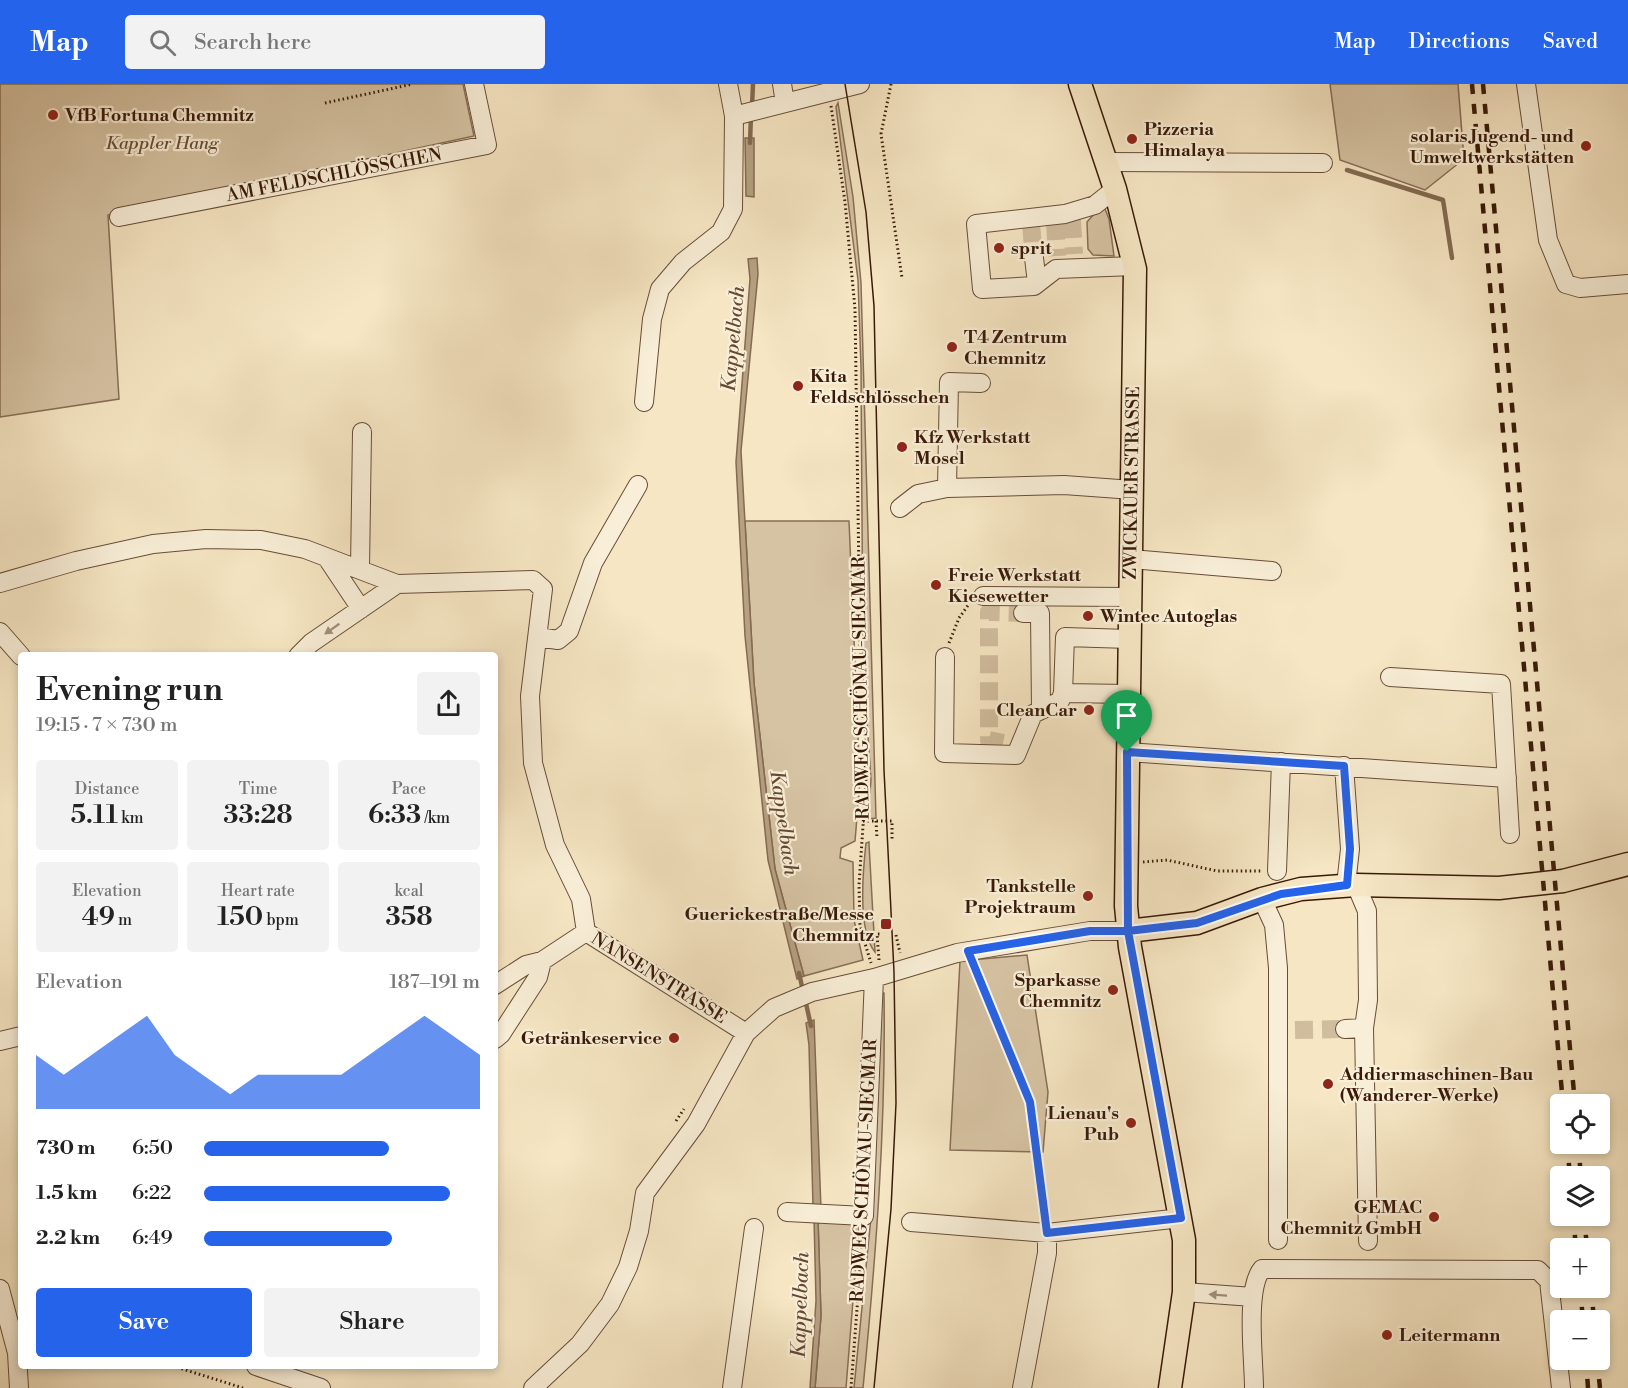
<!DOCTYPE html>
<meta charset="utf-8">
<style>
:root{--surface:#fff;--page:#f2f2f2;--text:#222;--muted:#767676;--accent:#2563eb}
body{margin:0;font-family:"Libre Bodoni",serif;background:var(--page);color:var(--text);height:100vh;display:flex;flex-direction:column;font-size:22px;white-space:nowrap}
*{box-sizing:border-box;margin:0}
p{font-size:20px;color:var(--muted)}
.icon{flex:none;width:33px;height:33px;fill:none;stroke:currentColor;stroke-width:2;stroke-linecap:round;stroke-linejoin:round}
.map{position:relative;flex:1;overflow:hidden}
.sheet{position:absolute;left:18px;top:568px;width:480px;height:717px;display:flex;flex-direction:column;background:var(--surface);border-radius:6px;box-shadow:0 3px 9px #0003}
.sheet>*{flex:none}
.controls{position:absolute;left:1550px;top:1010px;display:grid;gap:12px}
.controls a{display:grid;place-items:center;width:60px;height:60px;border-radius:6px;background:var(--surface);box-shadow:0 3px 9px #0003;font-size:30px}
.pin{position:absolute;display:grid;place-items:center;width:51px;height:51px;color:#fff;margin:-62px -26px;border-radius:50% 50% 50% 0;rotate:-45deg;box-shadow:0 0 6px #0007}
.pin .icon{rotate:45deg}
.round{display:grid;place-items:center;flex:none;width:63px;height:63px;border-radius:6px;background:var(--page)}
.head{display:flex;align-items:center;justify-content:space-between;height:102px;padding:0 18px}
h1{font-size:33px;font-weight:600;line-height:45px}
.stats{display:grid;grid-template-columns:repeat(3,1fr);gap:9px;height:102px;padding:6px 18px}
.stats div{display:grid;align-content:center;border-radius:6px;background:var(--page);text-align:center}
.stats b{font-size:26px;font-weight:600}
.stats small{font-size:16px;font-weight:400}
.stats p{font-size:16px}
.chart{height:168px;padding:12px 18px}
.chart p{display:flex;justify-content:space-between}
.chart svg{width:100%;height:108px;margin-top:6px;fill:var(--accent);opacity:.7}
.primary-button{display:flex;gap:12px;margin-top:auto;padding:12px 18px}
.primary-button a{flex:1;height:69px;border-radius:6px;background:var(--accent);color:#fff;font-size:24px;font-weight:600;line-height:69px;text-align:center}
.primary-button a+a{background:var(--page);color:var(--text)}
ul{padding:0 18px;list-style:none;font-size:20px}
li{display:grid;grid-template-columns:96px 72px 1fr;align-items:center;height:45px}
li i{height:15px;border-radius:8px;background:var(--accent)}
header{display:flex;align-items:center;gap:36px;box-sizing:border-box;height:84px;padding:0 30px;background:var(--accent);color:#fff}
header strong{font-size:28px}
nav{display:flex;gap:33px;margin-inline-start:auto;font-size:21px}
.search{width:420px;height:54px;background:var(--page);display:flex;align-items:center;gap:15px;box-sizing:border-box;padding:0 21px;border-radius:6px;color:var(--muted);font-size:22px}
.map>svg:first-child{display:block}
.green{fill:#d6c3a3;stroke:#886e56;stroke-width:1.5}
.water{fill:#b6a183;stroke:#846b52;stroke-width:1.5}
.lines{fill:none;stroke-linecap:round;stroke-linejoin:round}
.stream{stroke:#846b52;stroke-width:4.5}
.minor-tunnel{stroke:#d0bd9e;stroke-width:18;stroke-dasharray:18 9;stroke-linecap:butt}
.minor-casing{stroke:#684d37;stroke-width:20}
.major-casing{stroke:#391a08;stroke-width:25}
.path{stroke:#391a08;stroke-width:3;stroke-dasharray:1.5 3;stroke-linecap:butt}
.minor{stroke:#f9efd8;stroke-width:18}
.major{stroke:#f6e6c3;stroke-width:22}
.tram{stroke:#391a08;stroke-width:1.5}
.rail{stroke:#391a08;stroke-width:4.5;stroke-dasharray:10 10;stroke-linecap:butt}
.oneway{fill:#a38f7a}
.route-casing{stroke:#fff;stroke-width:12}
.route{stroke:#2563eb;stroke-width:8}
.poi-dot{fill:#8f2418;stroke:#f9efd8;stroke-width:2}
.labels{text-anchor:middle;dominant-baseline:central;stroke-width:4.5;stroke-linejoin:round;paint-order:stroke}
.poi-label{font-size:18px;font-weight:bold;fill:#391a08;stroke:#f9efd8;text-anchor:start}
.park-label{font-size:18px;font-style:italic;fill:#684d36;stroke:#f9efd8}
.street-label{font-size:18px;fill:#391a08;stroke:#f9efd8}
.water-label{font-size:20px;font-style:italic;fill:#654933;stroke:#f9efd8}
</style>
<header>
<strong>Map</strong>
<div class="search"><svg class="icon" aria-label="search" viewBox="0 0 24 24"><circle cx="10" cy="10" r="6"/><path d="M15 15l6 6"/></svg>Search here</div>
<nav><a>Map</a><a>Directions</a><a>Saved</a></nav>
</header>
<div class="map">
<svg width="1628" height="1304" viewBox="0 0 1628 1304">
<rect width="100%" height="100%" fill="#f6e6c3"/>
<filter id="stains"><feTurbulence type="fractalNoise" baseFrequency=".00333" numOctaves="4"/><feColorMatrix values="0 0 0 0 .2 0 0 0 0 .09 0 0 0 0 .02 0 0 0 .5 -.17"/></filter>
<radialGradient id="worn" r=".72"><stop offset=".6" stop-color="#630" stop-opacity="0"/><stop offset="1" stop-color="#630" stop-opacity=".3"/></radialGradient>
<path class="green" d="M0,0H463L474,52L108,131L119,315L0,333Z
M1330,0H1458L1464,75L1425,106L1340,76Z
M838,19L853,113L861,199L876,734L868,735L871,696L863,580L861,284L858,196L836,23Z
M1103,120L1109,135L1114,172L1093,171L1088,165L1087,138Z
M745,437H849L860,698L855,757L841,764L840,774L853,778L854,836L863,876L804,892L775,785L754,599Z
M869,758V760L875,868C857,847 863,786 866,759Z
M1027,871L1048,1008L1043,1068L950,1066L960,877Z
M884,909C886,1042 876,1172 863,1304H854L871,1133L876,910Z
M818,1135L859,1141L846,1304H815L821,1232Z"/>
<path class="water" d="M745,54H754V113L746,112Z
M757,174L758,190L741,367L754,599L775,785L804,892L797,895L768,776L745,552L736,378L750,195L748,175Z
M814,936L821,1125L813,1123L809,961L806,939Z
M814,1134L818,1135L821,1232L815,1304H810L816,1217Z"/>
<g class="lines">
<path class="stream" d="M752,23L753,0
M750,59L751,31
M1347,86L1443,116L1452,174
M799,889L803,907
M805,915L811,942"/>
<path class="minor-tunnel" d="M1072,136L1074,170
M1055,138L1057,172
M1031,140L1034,174
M1003,659L989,656V528L1023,529
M1295,946L1345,945"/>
<defs>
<path id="minor" d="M782,0L785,19
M1526,0L1548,156L1566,200L1580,204L1628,200
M734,32L860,0
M1107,78L1323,79
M1115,105L1095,121L1065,130L976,140L982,205L1034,202L1056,185L1134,182
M119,133L487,61L474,0
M1034,174L1037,199
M981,299L949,298L947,404L1064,401L1133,406
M644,318L652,235L660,205L683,178L721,148L733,125L734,32L728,0
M900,424L918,410L947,404
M327,474L361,525
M1131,475L1272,487
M360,485L362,348
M0,499L76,477L153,460L206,455L261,456L305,465L397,500L533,496L543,505L530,612L533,679L555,761L581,815L586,848L746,949
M983,512L1130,513
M1023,529H1040L1041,626
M0,548L21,572
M538,553L558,556L569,547L593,479L638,401
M298,572L311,559L397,500
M945,573L944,669L1016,671L1033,630L1060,617L1063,609L1128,610
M1390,593L1501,600L1510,750
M1063,609L1065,553L1129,555
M1127,668L1507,694
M1344,682L1350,765L1346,801
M1277,787L1281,678
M1356,801L1367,827L1368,916L1364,944L1368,1157
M1262,815L1274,841L1278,884V1156
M495,901L526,881L542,877
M1345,945L1364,944
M495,955L501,950L538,893L542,877L586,848
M0,957L21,952
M787,1128L864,1132L874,894
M911,1138L1047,1149L1181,1134
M0,1205L17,1269L19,1304
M1184,1208L1253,1213
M256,1282L321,1304
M533,1304L580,1260L610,1220L628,1183L639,1147L645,1109L696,1040L746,949L774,924L812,908L874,894L957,869L1090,847H1128
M732,1304L754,1144
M1022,1304L1047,1169V1149
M1254,1304C1254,1276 1245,1205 1262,1185L1538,1186L1549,1197L1561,1304"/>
<path id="major" d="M1080,0L1115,105L1135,185L1126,822L1130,863L1184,1156V1208L1170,1304
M1128,847L1197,839L1262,815L1301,805L1356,801L1499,804L1563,797L1628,780"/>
</defs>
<use href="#minor" class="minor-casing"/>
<use href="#major" class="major-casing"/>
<path class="path" d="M891,0L881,50L902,194
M325,19L413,0
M831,22L845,118L855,225L860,558L866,698L859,801L860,843L871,879
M949,559L959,534L969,520
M863,737H892V755
M876,737L877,755
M1143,778L1167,776L1217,787H1261
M896,851L900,869
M879,876L877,850H882
M974,881L1030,1018L1045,1133
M676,1037L684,1025
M173,1282L243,1304
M851,1304L863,1146"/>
<use href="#minor" class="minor"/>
<use href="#major" class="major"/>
<path class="tram" d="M845,0L866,128L874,222L884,686L894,888L896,1019L891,1125L874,1304"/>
<path class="rail" d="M1472,0L1563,1020
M1483,0L1575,1020
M1567,1059L1570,1092
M1578,1059L1581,1092
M1573,1131L1576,1164
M1584,1131L1587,1164
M1580,1203L1583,1236
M1591,1203L1594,1236
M1586,1275L1588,1304
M1597,1275L1600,1304"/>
</g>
<defs><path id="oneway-solid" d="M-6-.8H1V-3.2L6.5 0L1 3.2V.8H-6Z" transform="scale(1.5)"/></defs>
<g class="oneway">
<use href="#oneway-solid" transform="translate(332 545) rotate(145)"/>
<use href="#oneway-solid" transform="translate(1218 1211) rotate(-176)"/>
</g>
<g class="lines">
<defs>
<path id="route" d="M1127,668L1128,847H1090L968,867L1030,1018L1047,1149L1181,1134L1128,847L1197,839L1281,810L1347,801L1350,765L1344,682L1127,668"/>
</defs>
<use href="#route" class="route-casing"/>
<use href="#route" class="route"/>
</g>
<g class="poi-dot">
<circle cx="53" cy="31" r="6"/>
<circle cx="1132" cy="55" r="6"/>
<circle cx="1586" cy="62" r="6"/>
<circle cx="999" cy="164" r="6"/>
<circle cx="952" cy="263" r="6"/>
<circle cx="798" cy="302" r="6"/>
<circle cx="902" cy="363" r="6"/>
<circle cx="936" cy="501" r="6"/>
<circle cx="1088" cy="532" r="6"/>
<circle cx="1089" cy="626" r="6"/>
<circle cx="1088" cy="812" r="6"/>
<rect x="880" y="834" width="12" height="12" rx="3"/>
<circle cx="1113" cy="906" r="6"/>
<circle cx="674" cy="954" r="6"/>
<circle cx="1328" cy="1000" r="6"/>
<circle cx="1131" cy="1039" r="6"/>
<circle cx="1434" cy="1133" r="6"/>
<circle cx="1387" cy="1251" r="6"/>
</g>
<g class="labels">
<g class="poi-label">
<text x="65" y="31">VfB Fortuna Chemnitz</text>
<text x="1144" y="45">Pizzeria<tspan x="1144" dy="21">Himalaya</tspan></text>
<text x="1574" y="52" text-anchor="end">solaris Jugend- und<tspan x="1574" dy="21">Umweltwerkstätten</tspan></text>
<text x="1011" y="164">sprit</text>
<text x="964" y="253">T4 Zentrum<tspan x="964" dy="21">Chemnitz</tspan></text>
<text x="810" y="292">Kita<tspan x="810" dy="21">Feldschlösschen</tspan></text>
<text x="914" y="353">Kfz Werkstatt<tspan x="914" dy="21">Mosel</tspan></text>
<text x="948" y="491">Freie Werkstatt<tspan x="948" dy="21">Kiesewetter</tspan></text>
<text x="1100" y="532">Wintec Autoglas</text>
<text x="1077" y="626" text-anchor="end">CleanCar</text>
<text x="1076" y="802" text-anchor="end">Tankstelle<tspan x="1076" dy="21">Projektraum</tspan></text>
<text x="874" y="830" text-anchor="end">Guerickestraße/Messe<tspan x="874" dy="21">Chemnitz</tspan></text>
<text x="1101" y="896" text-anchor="end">Sparkasse<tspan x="1101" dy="21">Chemnitz</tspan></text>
<text x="662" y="954" text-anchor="end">Getränkeservice</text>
<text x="1340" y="990">Addiermaschinen-Bau<tspan x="1340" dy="21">(Wanderer-Werke)</tspan></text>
<text x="1119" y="1029" text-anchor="end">Lienau's<tspan x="1119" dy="21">Pub</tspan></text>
<text x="1422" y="1123" text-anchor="end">GEMAC<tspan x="1422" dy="21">Chemnitz GmbH</tspan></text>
<text x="1399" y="1251">Leitermann</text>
</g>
<g class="park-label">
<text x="162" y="59">Kappler Hang</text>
</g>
<g class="street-label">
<text transform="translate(334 91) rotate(-11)">AM FELDSCHLÖSSCHEN</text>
<text transform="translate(1132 399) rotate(-89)">ZWICKAUER STRASSE</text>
<text transform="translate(861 604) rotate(-91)">RADWEG SCHÖNAU-SIEGMAR</text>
<text transform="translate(659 894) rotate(32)">NANSENSTRASSE</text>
<text transform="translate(864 1087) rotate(-87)">RADWEG SCHÖNAU-SIEGMAR</text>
</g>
<g class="water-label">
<text transform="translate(734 255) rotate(-85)">Kappelbach</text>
<text transform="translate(783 739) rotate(82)">Kappelbach</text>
<text transform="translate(801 1221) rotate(-88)">Kappelbach</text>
</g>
</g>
<rect width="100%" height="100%" filter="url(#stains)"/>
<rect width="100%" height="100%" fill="url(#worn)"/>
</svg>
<div class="controls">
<a><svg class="icon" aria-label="locate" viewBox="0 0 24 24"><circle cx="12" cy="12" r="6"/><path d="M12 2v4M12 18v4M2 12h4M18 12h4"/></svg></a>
<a><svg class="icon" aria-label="layers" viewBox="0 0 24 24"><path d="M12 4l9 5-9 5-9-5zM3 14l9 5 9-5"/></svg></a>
<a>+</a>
<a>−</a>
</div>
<div class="pin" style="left:1127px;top:668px;background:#1e9e55"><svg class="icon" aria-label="arrive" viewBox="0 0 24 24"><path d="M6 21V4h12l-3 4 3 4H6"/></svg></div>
<section class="sheet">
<div class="head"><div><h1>Evening run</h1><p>19:15 · 7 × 730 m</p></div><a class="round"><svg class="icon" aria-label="share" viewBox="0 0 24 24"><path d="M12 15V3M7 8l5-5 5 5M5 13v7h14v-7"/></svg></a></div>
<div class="stats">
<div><p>Distance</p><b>5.11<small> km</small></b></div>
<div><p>Time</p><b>33:28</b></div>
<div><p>Pace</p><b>6:33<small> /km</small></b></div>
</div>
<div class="stats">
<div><p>Elevation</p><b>49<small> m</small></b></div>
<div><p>Heart rate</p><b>150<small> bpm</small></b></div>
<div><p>kcal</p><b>358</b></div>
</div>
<div class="chart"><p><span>Elevation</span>187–191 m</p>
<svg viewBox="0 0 160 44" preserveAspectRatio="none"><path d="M0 44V22L10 30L20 22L30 14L40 6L50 22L60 30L70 38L80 30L90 30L100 30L110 30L120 22L130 14L140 6L150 14L160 22V44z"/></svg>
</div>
<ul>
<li><b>730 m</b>6:50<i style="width:67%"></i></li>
<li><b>1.5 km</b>6:22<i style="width:89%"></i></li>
<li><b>2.2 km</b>6:49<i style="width:68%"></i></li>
</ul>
<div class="primary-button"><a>Save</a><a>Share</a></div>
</section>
</div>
